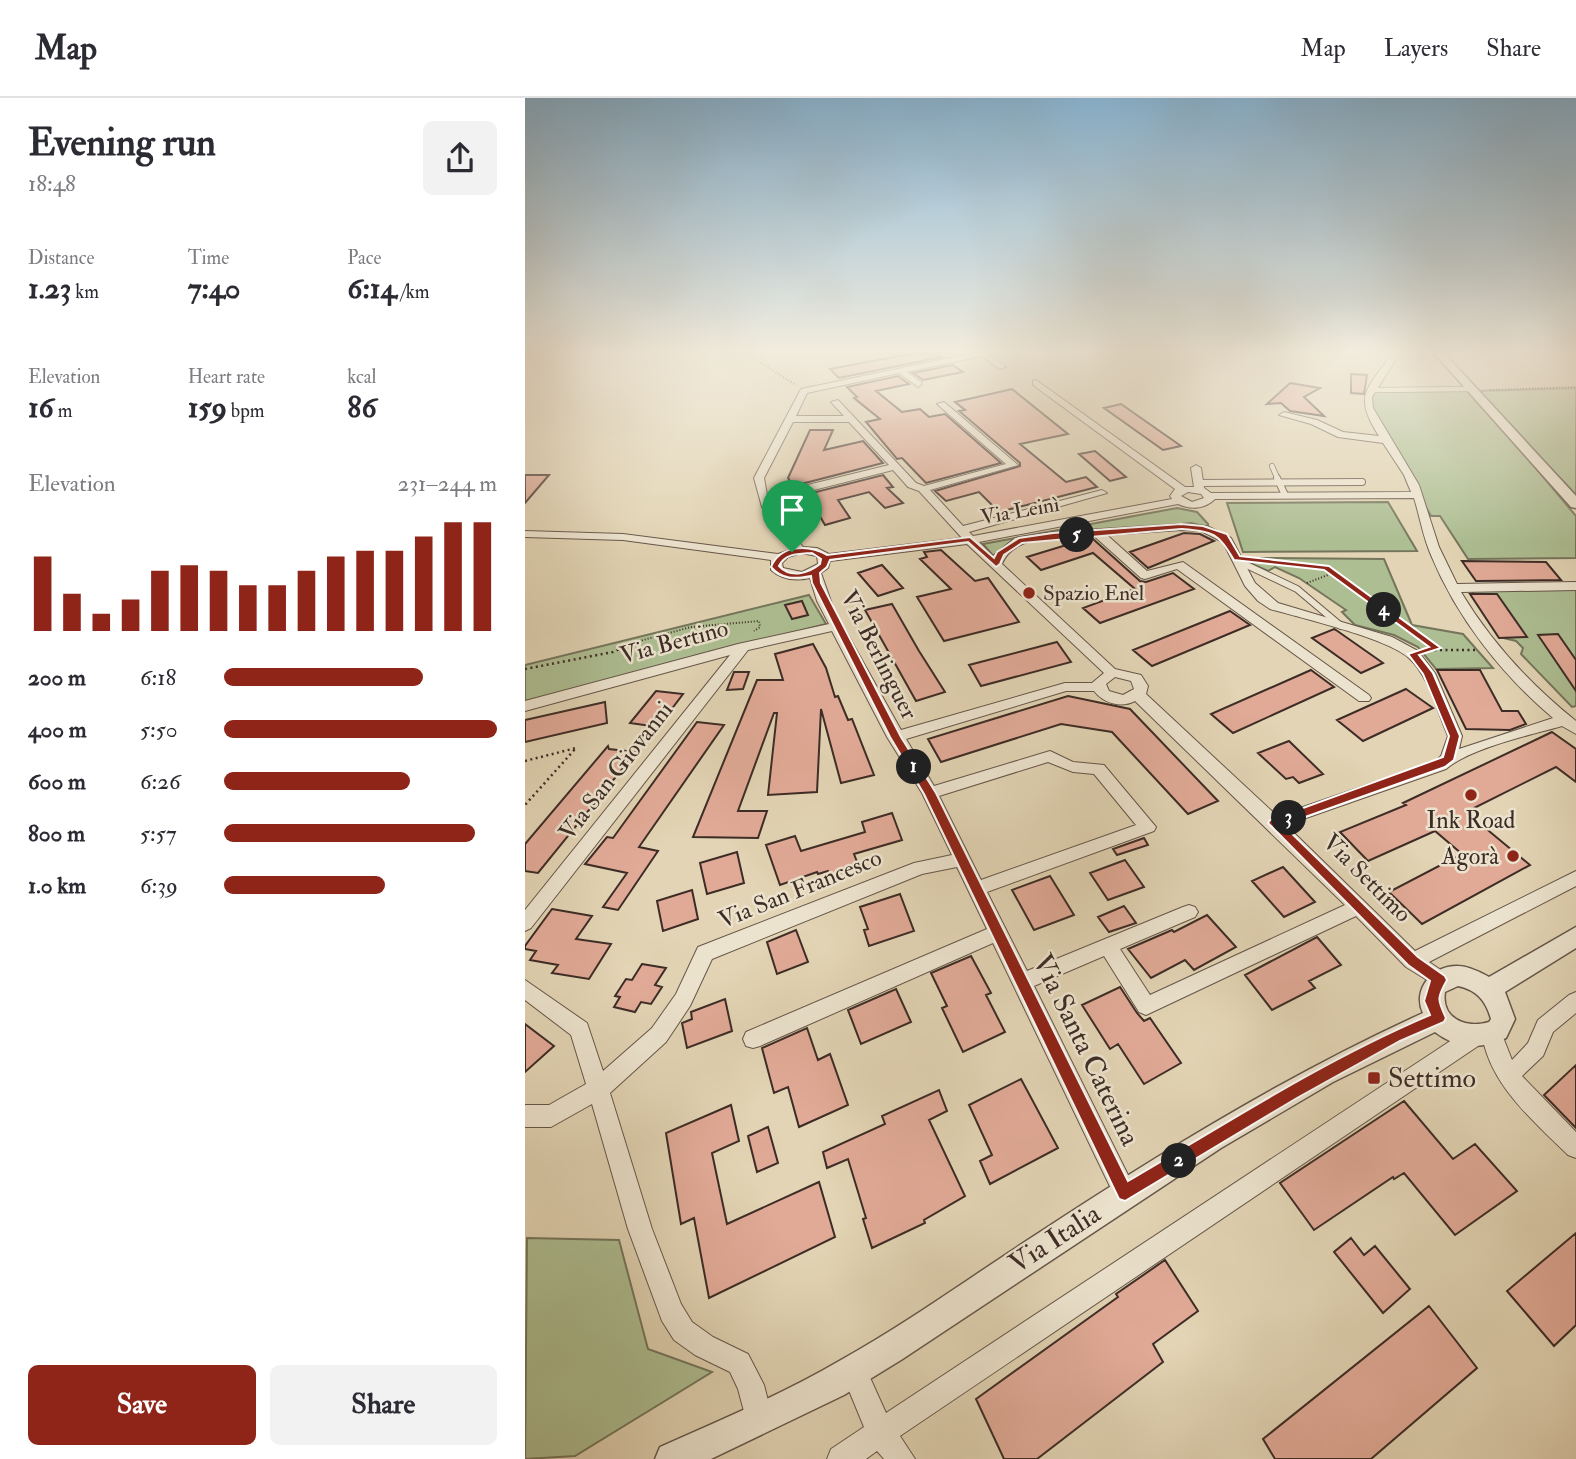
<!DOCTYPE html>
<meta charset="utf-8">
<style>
:root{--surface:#fff;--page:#f2f2f3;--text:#2b2b33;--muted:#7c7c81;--line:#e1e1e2;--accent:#8f2418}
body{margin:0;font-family:"IM FELL Double Pica",serif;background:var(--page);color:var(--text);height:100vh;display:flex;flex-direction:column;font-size:26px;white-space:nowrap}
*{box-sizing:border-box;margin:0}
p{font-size:23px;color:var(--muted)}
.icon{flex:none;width:38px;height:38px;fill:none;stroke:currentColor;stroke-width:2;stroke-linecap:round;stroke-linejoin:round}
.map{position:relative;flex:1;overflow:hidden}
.sheet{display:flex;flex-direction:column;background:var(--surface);width:525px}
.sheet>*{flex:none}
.pin{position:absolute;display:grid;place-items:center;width:60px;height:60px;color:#fff;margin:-72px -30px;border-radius:50% 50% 50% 0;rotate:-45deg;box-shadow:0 0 7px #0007}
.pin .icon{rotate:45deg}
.km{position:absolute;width:35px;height:35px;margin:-18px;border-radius:50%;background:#222;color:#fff;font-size:19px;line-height:35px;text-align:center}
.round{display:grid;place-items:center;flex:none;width:74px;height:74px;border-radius:10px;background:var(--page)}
.summary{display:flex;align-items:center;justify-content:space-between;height:119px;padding:0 28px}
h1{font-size:38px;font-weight:800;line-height:52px}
.stats{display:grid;grid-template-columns:repeat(3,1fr);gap:10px;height:119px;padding:7px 28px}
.stats div{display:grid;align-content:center}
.stats b{font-size:30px;font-weight:800}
.stats small{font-size:19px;font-weight:400}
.stats p{font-size:19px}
.chart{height:196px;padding:14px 28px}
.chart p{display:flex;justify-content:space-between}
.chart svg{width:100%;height:126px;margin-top:7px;stroke:var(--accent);stroke-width:6}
.action{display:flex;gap:14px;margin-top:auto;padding:14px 28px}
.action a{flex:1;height:80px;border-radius:10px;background:var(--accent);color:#fff;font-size:28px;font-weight:800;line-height:80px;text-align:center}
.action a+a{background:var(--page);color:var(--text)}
ul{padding:0 28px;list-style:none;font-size:23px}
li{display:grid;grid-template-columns:112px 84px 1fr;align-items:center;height:52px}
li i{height:18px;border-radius:9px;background:var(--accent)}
header{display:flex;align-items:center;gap:42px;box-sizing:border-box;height:98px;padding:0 35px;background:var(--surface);border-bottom:2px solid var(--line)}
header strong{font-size:33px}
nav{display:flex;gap:38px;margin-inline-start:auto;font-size:24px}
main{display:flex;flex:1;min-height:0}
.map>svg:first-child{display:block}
.green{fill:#adbe92;stroke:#75755c;stroke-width:2}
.building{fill:#e1aa97;stroke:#3d2c26;stroke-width:2}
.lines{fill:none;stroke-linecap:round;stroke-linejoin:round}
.service-far1-casing{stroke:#66564a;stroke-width:6}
.service-casing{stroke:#66564a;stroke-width:8}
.minor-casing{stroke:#66564a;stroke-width:2}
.tertiary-casing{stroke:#66564a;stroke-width:3}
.path-far1{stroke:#3d2c26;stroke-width:2;stroke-dasharray:1 2;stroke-linecap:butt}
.path{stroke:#3d2c26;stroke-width:2.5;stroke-dasharray:2 3.5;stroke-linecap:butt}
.service-far1{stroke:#ece3ce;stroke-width:4.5}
.service{stroke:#ece3ce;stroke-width:6}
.minor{fill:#ece3ce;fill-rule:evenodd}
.tertiary{fill:#ece3ce;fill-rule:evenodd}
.route{fill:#8f2418;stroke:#fff;stroke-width:2;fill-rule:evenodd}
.poi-dot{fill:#8f2418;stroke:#ece3ce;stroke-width:2.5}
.labels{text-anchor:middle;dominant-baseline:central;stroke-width:5;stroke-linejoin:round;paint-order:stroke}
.far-street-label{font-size:21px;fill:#3d2c26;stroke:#ece3ce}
.far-poi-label{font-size:21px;fill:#3d2c26;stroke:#ece3ce;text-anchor:start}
.street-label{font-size:24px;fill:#3d2c26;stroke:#ece3ce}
.poi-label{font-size:24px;fill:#3d2c26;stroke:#ece3ce}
.near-street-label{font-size:28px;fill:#3d2c26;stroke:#ece3ce}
.near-poi-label{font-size:28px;fill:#3d2c26;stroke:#ece3ce;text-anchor:start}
</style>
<header>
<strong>Map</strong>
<nav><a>Map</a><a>Layers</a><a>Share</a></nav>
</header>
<main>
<section class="sheet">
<div class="summary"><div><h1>Evening run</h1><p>18:48</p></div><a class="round"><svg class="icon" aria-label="share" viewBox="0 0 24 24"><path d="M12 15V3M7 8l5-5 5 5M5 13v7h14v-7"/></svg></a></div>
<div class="stats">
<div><p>Distance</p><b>1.23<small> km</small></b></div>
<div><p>Time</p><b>7:40</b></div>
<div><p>Pace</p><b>6:14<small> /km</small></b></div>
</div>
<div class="stats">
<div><p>Elevation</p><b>16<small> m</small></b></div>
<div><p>Heart rate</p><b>159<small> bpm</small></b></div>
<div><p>kcal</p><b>86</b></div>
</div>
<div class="chart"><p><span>Elevation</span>231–244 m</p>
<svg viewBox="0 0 160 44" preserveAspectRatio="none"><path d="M5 44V18M15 44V31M25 44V38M35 44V33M45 44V23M55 44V21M65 44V23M75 44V28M85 44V28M95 44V23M105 44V18M115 44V16M125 44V16M135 44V11M145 44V6M155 44V6"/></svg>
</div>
<ul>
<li><b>200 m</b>6:18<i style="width:73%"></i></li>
<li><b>400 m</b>5:50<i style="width:100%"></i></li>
<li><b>600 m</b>6:26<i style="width:68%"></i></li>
<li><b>800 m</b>5:57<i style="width:92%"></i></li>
<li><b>1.0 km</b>6:39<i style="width:59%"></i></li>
</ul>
<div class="action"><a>Save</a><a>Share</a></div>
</section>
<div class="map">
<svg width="1051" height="1361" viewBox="0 0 1051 1361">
<rect width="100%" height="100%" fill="#e2d4b4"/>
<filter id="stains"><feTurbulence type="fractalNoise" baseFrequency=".00286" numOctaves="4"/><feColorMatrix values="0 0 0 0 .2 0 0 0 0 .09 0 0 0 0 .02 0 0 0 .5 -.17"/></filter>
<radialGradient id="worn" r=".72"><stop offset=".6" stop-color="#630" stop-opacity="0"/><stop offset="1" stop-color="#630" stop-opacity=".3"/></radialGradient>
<path class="green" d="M1051,290V397L952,293Z
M944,291L1051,418V460L943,461L915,418H906L847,321L843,299L850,292Z
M863,404L892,453L718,454L702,405Z
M652,410L672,414L683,426V429L666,425L494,442L469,459L458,446Z
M731,460L859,461L887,527L938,536L968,570L911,571L893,549L869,537L830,527L817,514L821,512L774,480L750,469L743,473L727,466Z
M1051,491V608L1047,609L996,556L998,550L991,543L979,540L947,493Z
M284,497L301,526L0,603V567Z
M2,1140L94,1142L123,1251L187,1274L50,1358L0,1361Z"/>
<path class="building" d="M390,255H411L417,259L314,280L305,271Z
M428,267L438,274L398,282L388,275Z
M826,276L842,277L839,296L826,295Z
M373,278L384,286L351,293L377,314L395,311L404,319L420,316L476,365L401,385L377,360L372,361L341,324L355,321L329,300L332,299L322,289Z
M765,285L795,290L779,299L799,318L765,313L756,305L742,306Z
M487,291L543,336L495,346L541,384L561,379L572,389L474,414L454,394L421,403L410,393L495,368V365L434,313L440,312L430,304Z
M596,306L656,348L638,352L579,310Z
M285,332H308L299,352L338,343L358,365L268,388L263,380Z
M570,353L601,379L585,383L554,356Z
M0,377H24L0,405Z
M358,377L368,389L362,390L378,405L360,410L344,394L313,402L325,420L300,427L289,408L283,410L275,398Z
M659,435L675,436L689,443L623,470L605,454Z
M561,441H568L615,483L621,484L648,475L669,491L575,525L558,510L610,491L568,455L516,472L502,459Z
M416,452L450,483L463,480L494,524L419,543L392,499L426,491L395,461L402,459L399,454Z
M937,463L1021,464L1036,482L951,483Z
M357,467L378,490L353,498L333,475Z
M945,496H972L1002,539L974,540Z
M277,503L283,517L267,521L260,507Z
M367,506L394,553L420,594L391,603L340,512Z
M705,513L725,527L627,568L608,552Z
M809,531L811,532L858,565L836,575L787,540Z
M1033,536L1051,562V593L1013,537Z
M532,544L546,564L456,588L444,567Z
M288,546L301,570L310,599L313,598L323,622L327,621L349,677L316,685L296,611L292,694L243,697L252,615H249L213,713H242L233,740L168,739L232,582H258L250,556Z
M786,572L809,589L708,635L686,616Z
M912,572H955L977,613H993L1001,626L985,632L941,631Z
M209,574H224L218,591L202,592Z
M881,591L908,610L838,643L812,622Z
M131,593L158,596L133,629L105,625Z
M543,598L605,611L693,703L663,716L587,634L536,626L416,664L403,641Z
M80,604L82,625L0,644V622Z
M172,624L199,627L114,749L133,753L93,812L78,809L102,775L60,766L82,739L88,740Z
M1027,634L1051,651V684L1031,669L941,714L1005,767L897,826L864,794L937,756L910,733L843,763L815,734L881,707L878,705Z
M764,643L798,676L774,685L768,679L761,681L733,655Z
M83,648L84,651L111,654L13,775L0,773V746Z
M367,715L377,742L329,756L334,769L305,778L303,773L293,776L292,774L255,787L241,747L270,738L276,753L340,734L337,724Z
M619,740L623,747L592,757L588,751Z
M212,754L219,785L182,796L175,765Z
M600,762L619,789L583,802L565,775Z
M758,769L790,804L759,819L727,783Z
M525,778L549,817L509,832L487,792Z
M167,792L173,821L138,833L132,803Z
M375,796L389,833L344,848L339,832L343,831L335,809Z
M599,808L611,825L584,834L573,819Z
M27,811L67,818L51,841L86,846L64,881L27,875L33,867L5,862L11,853L0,851V848Z
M682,817L711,849L669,872L660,862L626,880L603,851L647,832L649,834Z
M271,832L283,864L252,876L242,844Z
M792,839L816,867L784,883L790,890L747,912L720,877Z
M446,858L466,895L461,897L480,934L438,954L417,910L422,908L406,875Z
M117,866L141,870L130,887L137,889L126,906L116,904L110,914L89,909L95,899L90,898L101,881L107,882Z
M595,889L612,915L619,923L625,920L656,965L619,986L593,946L585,951L557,907Z
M371,891L386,924L336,946L323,912Z
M200,901L207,933L162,950L157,925L167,921L166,914Z
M0,926L29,948L0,974Z
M282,930L293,962L305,956L323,1007L274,1029L263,989L249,995L237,950Z
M1051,967V1030L1019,997Z
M496,981L533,1050L465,1086L455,1063L467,1057L444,1007Z
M414,992L422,1013L404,1022L440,1098L399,1122L400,1125L347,1150L338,1121L341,1120L323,1061L302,1070L298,1054L360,1026L357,1018Z
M879,1003L928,1061L950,1046L992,1093L930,1137L879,1075L869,1081L868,1079L789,1132L755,1085Z
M206,1007L214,1043L187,1055L202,1126L294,1084L310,1139L184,1200L169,1120L156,1126L141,1035Z
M243,1029L253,1065L232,1074L223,1038Z
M1051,1135V1227L1029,1248L982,1193Z
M826,1140L839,1157L850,1148L885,1191L858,1215L809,1154Z
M640,1162L673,1213L628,1246L638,1264L512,1361H479L451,1301L593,1199L591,1196Z
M904,1208L952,1270L846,1361H750L738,1341Z"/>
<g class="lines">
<defs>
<path id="service-far1" d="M850,292L947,291
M747,368L753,382"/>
<path id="service" d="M752,380L760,397
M674,385L837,384
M713,463L772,491L816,528"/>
<path id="minor" d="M449,255H463L481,269L474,271L457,258L382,274L396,284L397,286L393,289L374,275L282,295L271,318H319L306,304L313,302L391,385L399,388L481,366L412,306L419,304L493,367L405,392L438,428L577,392L582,395L444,434L448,438L647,401L645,398L650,391L508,287V283L511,282L660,389H669L666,370L671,367L676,370L679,390L686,395L886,394L879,377L858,345L813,339L786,326L754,317L759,314L792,322L818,334L854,338C827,296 843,292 867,255H875L847,299L848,310L894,387L914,449L932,486L1051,484V492L936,494C966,544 1006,587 1051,623V636L1037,628C1006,637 945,650 921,671L761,727L890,853L1051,773V788L904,864L922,876L925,882L922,888L915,890L881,869L831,818L621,917L614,914L579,858L509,888L608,1087L612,1095L608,1103L600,1107L592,1103L468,845L235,948L228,950L221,948L218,941L221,934L462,831L432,769L397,776L187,861L165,908L141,944L85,995L127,1131L156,1206L167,1224L188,1239L223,1256L239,1287L248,1322L244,1332L234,1336L224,1332L213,1291L205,1274L170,1257L149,1242L137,1223L103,1131L67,1006L26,1029H0V1007H24L61,986L46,937L0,902V882L62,925L78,973L127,930L151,896L173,849L389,765L427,757L397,695L362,639L307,533L223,552L6,830L0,833V812L205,557L0,613V603L213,546L304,526L292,503L285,480C271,483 257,482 246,472V462L98,442L0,439V433L98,436L253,456L268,451L237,409L229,380L276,291ZM268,324H324L364,367L242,397L239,380ZM368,372L383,389L394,393L437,440L304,456L292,450L278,449L259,425L245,403ZM663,394L676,396L679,400L667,404L656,398ZM889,400C895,419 898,439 906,457C932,520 977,577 1028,620L934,651L937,638L910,575L893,553L867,539L753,505L730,485L706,440L682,428L656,426L528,434L490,440L468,458L454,444L653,406C666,412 680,411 690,401ZM656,432L676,433L698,444L720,488L733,503L745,511C776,520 862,540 884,560C904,578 912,613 923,638L916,658L911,663L752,718L621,596L623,588L616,577L590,571L477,466C489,434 542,440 569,438L616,480L620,481L652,471L834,603H844L846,600L844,597L658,464L622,473L582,437ZM442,446L579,575L567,585H540L376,632L309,512L296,475L303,470L305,463ZM276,455L292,458L293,466L277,474L258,470L257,465L263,459ZM590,579L606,583L609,591L598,597L584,593L581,586ZM541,593H569C579,606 597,610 610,603L820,807L625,897L595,851L670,819L673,814L670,809L664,807L658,809L502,873L462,794L629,733L631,729L579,667L548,664L525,653L409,688L381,641ZM523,664L548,674L569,676L611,727L456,782L414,698Z
M1051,894V915L1028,934L1018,958L997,978L1051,1034V1060L1043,1057C1009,1024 968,989 958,942L956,946L375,1338L390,1361H359L352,1353L341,1361H302L306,1351L339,1329L316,1273L320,1264L329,1260L338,1264L361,1315L942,932L949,930L957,935L960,929L967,927L974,929L987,962L1003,945L1013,922L1044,897Z"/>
<path id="tertiary" d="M909,255H919L1051,398V410L1046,409Z
M1051,829V850L980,894L990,921L981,940C955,951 934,952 910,934L808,984L696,1050L376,1262L319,1297L186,1361H130L135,1349C196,1322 258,1296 316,1262C384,1224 447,1178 512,1136C637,1054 762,977 898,915C887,892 907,867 933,868C943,868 955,874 964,879ZM933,888C952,892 961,903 966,921L964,924C940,931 916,920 920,894Z"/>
</defs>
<use href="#service-far1" class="service-far1-casing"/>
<use href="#service" class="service-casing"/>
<use href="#minor" class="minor-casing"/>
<use href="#tertiary" class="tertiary-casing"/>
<path class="path-far1" d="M220,255L271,287
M965,292L1051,289
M745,465L801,469L903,544
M782,485L808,475
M111,544L166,529L234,523L235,529L229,533"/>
<path class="path" d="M901,542L911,550
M904,552H953
M0,571L88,554L115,542
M0,663L51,650L0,707"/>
<use href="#service-far1" class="service-far1"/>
<use href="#service" class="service"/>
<use href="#minor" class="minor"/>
<use href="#tertiary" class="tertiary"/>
</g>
<linearGradient id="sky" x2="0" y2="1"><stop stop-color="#88b5d4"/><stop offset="0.57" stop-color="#f2ecdd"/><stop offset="1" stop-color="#f2ecdd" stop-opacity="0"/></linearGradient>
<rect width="1051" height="445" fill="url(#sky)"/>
<path class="route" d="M656,426L678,428L702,436L715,458L804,468L916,550L894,557L908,575L935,638L929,662L920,669L758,727L893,859L920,878L922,882C912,900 912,901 921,920L919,924L875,943L772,1000L600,1103L594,1101L399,696L365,639L287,485L286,478C270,481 257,482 246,469C255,447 283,446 302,457L445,439L469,460L472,454L494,440L528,435ZM656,431C689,434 692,434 709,462L799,472L904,549L883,556L898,576L924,638L918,659L745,722L743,725L883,867L905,883L899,903L905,917C799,962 702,1025 603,1083L411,695L376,639L296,485L295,475L302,469L305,462L443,444L471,469L475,466L479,457L497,445ZM287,455L296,461L295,466C284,475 266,481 254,468C260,455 274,456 287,455Z"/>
<g class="poi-dot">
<circle cx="504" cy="495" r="7"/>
<circle cx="946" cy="697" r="7"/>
<circle cx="988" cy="758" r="7"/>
<rect x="842" y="973" width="14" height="14" rx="3.5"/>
</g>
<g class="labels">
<g class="far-street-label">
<text transform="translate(495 413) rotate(-10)">Via Leinì</text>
</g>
<g class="far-poi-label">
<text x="518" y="495">Spazio Enel</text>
</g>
<g class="street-label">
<text transform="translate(149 544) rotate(-15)">Via Bertino</text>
<text transform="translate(354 557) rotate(63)">Via Berlinguer</text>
<text transform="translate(91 673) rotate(-52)">Via San Giovanni</text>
<text transform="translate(842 780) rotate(45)">Via Settimo</text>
<text transform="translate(275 791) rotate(-22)">Via San Francesco</text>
</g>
<g class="poi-label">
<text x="946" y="722">Ink Road</text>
<text x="974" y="758" text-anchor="end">Agorà</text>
</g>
<g class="near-street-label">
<text transform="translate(561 952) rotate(64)">Via Santa Caterina</text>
<text transform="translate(530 1141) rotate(-33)">Via Italia</text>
</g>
<g class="near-poi-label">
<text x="863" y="980">Settimo</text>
</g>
</g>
<rect width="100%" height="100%" filter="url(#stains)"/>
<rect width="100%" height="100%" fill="url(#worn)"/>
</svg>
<div class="pin" style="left:267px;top:454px;background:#1e9e55"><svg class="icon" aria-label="arrive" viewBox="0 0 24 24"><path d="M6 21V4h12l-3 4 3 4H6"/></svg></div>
<b class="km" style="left:389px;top:669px">1</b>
<b class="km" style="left:654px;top:1063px">2</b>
<b class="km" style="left:764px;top:720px">3</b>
<b class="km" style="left:859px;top:512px">4</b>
<b class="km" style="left:552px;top:437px">5</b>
</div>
</main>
